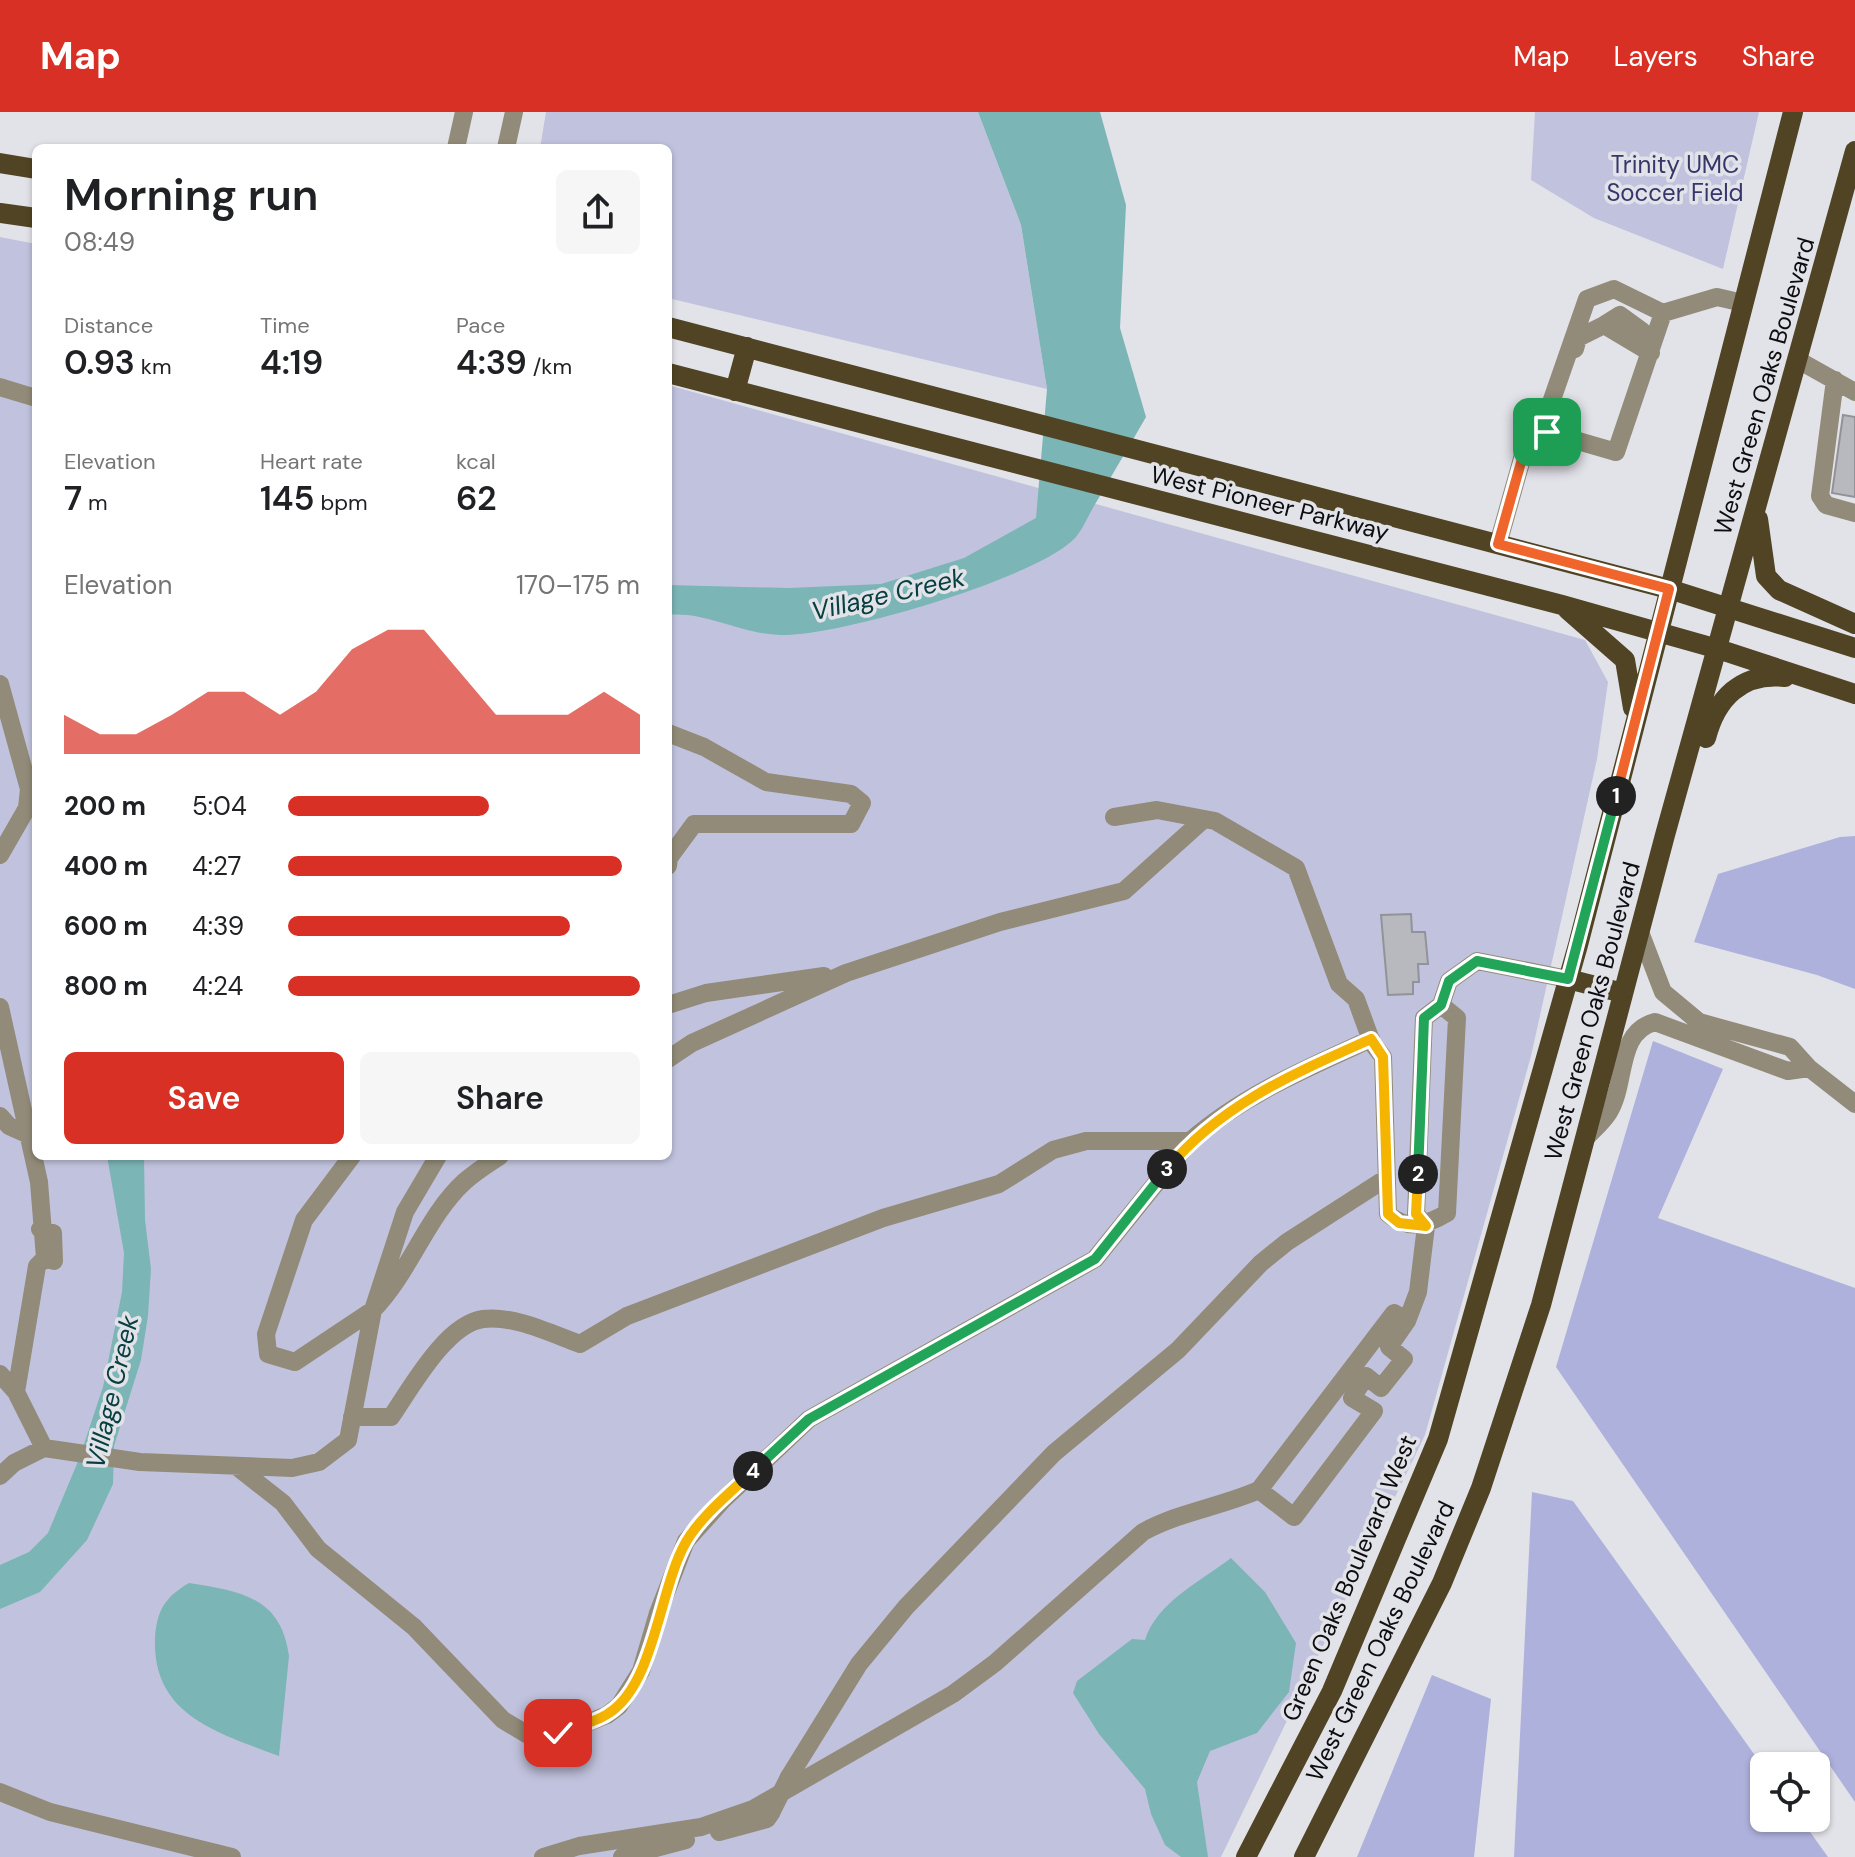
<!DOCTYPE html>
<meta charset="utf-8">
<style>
:root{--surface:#fff;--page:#f6f6f6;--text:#202124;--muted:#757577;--accent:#d93025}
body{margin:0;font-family:"DM Sans",sans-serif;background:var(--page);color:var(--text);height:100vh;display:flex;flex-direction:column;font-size:30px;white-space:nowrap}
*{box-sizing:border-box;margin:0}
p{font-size:26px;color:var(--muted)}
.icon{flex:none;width:44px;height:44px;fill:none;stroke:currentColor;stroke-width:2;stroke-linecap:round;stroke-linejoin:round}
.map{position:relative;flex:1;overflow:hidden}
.drawer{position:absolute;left:32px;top:32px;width:640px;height:1016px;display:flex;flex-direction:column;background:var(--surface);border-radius:12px;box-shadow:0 2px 6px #0004}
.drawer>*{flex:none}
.tools{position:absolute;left:1750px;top:1640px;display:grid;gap:16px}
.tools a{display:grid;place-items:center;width:80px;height:80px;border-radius:12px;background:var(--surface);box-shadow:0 2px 6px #0004;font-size:40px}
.pin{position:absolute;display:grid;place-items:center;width:68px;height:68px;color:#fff;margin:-34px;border-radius:16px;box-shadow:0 4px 12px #0006}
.km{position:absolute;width:40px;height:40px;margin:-20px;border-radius:50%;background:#222;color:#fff;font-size:22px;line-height:40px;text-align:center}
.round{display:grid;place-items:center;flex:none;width:84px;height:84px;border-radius:12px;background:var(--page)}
.head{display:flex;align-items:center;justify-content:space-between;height:136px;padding:0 32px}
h1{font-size:44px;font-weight:600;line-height:60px}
.figures{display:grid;grid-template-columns:repeat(3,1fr);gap:12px;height:136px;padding:8px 32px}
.figures div{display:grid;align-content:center}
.figures b{font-size:34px;font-weight:600}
.figures small{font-size:22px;font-weight:400}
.figures p{font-size:22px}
.chart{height:224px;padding:16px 32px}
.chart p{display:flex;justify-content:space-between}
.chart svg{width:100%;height:144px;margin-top:8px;fill:var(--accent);opacity:.7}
.primary-button{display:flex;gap:16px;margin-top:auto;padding:16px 32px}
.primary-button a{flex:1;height:92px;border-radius:12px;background:var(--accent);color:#fff;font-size:32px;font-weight:600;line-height:92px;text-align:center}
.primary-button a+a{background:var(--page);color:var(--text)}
ul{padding:0 32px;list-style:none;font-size:26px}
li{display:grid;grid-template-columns:128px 96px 1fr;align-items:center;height:60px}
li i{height:20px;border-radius:10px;background:var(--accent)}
header{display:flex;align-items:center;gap:48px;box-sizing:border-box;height:112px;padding:0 40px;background:var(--accent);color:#fff}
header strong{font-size:38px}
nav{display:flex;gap:44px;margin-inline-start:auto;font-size:28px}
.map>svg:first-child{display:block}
.green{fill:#c1c3de}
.forest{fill:#aeb1db}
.water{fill:#7cb5b6}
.building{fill:#b8b9bf;stroke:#929399;stroke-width:2}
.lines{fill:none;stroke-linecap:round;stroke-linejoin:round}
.minor{stroke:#928b79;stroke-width:18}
.major{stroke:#504424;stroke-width:20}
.minor-bridge{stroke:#928b79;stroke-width:18}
.split-1-casing{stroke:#fff;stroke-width:16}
.split-2-casing{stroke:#fff;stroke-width:16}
.split-3-casing{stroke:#fff;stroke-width:16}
.split-4-casing{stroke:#fff;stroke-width:16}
.split-5-casing{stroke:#fff;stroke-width:16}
.split-1{stroke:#f0652b;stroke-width:10}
.split-2{stroke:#22a559;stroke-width:10}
.split-3{stroke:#f5b400;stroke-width:10}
.split-4{stroke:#22a559;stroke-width:10}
.split-5{stroke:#f5b400;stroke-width:10}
.labels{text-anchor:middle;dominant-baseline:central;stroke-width:7;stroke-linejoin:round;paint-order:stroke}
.park-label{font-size:24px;fill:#37366b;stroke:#e2e2e9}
.street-label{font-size:24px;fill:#0d0d0f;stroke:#e2e2e9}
.water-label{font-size:26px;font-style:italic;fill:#084041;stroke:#e2e2e9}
</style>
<header>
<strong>Map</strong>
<nav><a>Map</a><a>Layers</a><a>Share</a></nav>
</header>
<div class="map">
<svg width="1855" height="1745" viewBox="0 0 1855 1745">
<rect width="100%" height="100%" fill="#e2e2e9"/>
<path class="green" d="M546,0H978L1021,113L1047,277L668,186V36H540Z
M1535,0H1759L1723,157L1594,106L1531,68Z
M0,125L36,132V1044H668V273L1585,528L1608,570L1597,647L1531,944L1425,1323L1221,1745H0Z"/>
<path class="forest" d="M1855,724V877L1817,863L1694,830L1718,762L1840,725Z
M1653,929L1723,957L1658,1106L1855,1176V1690L1556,1255Z
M1532,1380L1573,1389L1764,1656V1706H1800L1828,1745H1514Z
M1432,1563L1491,1587L1474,1745H1357Z"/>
<path class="water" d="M978,0H1100L1126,93L1120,216L1146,305C1130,333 1113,361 1097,389C1090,400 1084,415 1076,425C1039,466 837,525 780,523C741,522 705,499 668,503V473L789,476L881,472L964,446L1036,406L1047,277L1021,113Z
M107,1044H144L145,1108L151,1157L148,1204L141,1248L114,1334L113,1372L87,1428L40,1480L0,1497V1453L29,1440L48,1421L79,1347L103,1275L122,1180L124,1141Z
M1231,1446L1265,1480L1296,1531L1289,1580L1257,1621L1210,1639L1197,1670L1208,1745H1181L1165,1733L1151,1702L1145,1677L1099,1622L1073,1581L1077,1569L1132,1527L1145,1528C1157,1490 1200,1470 1231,1446Z
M189,1471C239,1479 281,1484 289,1544L279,1644C219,1621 152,1604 155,1526C157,1498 165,1485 189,1471Z"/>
<path class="building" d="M1843,303L1855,305V385L1832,381Z
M1411,802L1412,820H1425L1428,852H1418L1419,870H1413V882L1388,883L1381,803Z"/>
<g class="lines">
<path class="minor" d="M456,36L464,0
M506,36L514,0
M1604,213L1620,203L1642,219V232
M1575,237L1578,226L1604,213L1651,241
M1798,248L1855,280
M1835,268L1820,384L1826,393L1855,401
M0,275L36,286
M1547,320V302L1587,187L1614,177L1663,201L1717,185L1743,191
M1498,432L1527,329L1547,320L1616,340L1663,201
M0,572L29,677L27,696L0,743
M668,621L704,635L766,670L851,682L862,691L851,712H694L669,746L668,754
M1114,705L1157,698L1215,709L1296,756L1339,872L1356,887L1372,931L1383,945L1388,1102C1408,1119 1427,1113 1447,1101L1457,906L1441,893
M1640,820L1663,880L1699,910L1790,935L1809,956L1855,992
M668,893L706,881L824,864
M0,895L39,1070L45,1146L54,1149L53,1121L40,1117
M668,947L692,931L846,861L1000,810L1124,779L1204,707
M0,1004L9,1014L29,1023
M1584,1028C1592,1019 1603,1010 1609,1000C1627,971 1616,920 1655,910L1788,959L1809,956
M352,1044L304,1108L266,1222L268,1242L295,1250L373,1198
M438,1044L405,1100L373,1198C410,1160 427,1104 464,1070C475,1060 488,1052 500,1044
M45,1146L37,1154L16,1280L44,1336L140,1350L292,1356L319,1350L348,1328L373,1198
M1407,1209L1389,1235L1404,1247L1381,1276L1366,1264L1352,1286L1374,1299L1294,1405L1259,1378L1394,1201L1407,1209L1418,1180L1426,1114L1416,1102L1424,906L1441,893L1449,869L1477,849L1568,867
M0,1262L16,1280
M352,1305H391C411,1276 446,1212 483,1207C514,1203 552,1222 580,1232L627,1204L883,1106L999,1072L1053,1038L1086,1029H1190C1243,983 1307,956 1371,927
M236,1354L283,1391L318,1437L414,1515L503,1608L540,1630L607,1603L619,1594L641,1559L658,1501L686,1429L723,1388L809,1307L1095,1147L1190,1029
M0,1364L14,1351L44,1336
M789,1665L859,1552L906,1495L1054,1341L1178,1238L1261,1151L1287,1130L1385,1067
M0,1680L50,1700L232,1745
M719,1720L767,1707L771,1701
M543,1745L579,1734L701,1715L753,1697L953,1582L995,1551L1143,1420C1179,1400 1220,1395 1259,1378
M622,1745L686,1728"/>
<path class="major" d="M0,51L36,57
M0,101L36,106
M668,215L1669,477L1855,536
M668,261L1562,493L1718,537L1855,582
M735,279L747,235
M1758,407L1766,464L1779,478L1855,512
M1568,498L1625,548L1633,596
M1706,626C1716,587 1741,560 1785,565
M1568,867L1623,881
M1246,1745L1332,1579L1438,1327L1578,833L1793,0
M1304,1745L1442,1471L1481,1376L1541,1193L1665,723L1855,39"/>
<path class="minor-bridge" d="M771,1701L789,1665"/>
</g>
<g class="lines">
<defs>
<path id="split-1" d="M1547,320L1527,329L1498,432L1669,477L1616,684"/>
<path id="split-2" d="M1418,1062L1424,906L1441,893L1449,869L1477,849L1568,867L1616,684"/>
<path id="split-3" d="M1167,1057C1221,992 1295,961 1371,927L1383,945L1388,1102L1399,1111L1426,1114L1416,1102L1418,1062"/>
<path id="split-4" d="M753,1359L809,1307L1095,1147L1167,1057"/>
<path id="split-5" d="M558,1621C574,1615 595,1611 609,1601C655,1571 659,1477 686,1430C701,1404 731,1380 753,1359"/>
</defs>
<use href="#split-1" class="split-1-casing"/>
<use href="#split-2" class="split-2-casing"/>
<use href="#split-3" class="split-3-casing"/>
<use href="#split-4" class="split-4-casing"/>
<use href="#split-5" class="split-5-casing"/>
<use href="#split-1" class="split-1"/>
<use href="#split-2" class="split-2"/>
<use href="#split-3" class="split-3"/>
<use href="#split-4" class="split-4"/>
<use href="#split-5" class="split-5"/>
</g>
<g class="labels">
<g class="park-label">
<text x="1675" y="52">Trinity UMC<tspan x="1675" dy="28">Soccer Field</tspan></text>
</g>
<g class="street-label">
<text transform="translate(1764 274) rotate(-74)">West Green Oaks Boulevard</text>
<text transform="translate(1270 391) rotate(14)">West Pioneer Parkway</text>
<text transform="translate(1592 899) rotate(-75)">West Green Oaks Boulevard</text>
<text transform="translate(1349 1466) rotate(-67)">Green Oaks Boulevard West</text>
<text transform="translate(1380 1529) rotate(-64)">West Green Oaks Boulevard</text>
</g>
<g class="water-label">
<text transform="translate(888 482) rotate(-13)">Village Creek</text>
<text transform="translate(112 1280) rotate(-77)">Village Creek</text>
</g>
</g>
</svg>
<div class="tools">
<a><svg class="icon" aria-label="locate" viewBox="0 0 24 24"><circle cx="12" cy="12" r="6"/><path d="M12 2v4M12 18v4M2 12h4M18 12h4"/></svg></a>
</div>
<div class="pin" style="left:1547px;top:320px;background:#1e9e55"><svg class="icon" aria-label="arrive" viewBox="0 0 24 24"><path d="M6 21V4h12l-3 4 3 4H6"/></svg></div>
<div class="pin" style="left:558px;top:1621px;background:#d93025"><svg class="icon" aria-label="check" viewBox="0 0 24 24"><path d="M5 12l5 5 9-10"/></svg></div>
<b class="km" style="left:1616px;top:684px">1</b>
<b class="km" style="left:1418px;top:1062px">2</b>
<b class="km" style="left:1167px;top:1057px">3</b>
<b class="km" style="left:753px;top:1359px">4</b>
<section class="drawer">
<div class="head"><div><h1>Morning run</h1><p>08:49</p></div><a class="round"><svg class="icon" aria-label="share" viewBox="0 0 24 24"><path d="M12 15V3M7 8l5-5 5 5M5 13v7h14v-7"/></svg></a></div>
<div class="figures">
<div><p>Distance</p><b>0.93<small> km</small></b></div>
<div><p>Time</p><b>4:19</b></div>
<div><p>Pace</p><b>4:39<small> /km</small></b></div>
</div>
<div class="figures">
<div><p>Elevation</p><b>7<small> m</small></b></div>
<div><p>Heart rate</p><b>145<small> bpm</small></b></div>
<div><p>kcal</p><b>62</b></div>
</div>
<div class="chart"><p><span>Elevation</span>170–175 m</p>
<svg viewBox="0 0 160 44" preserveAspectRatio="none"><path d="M0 44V32L10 38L20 38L30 32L40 25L50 25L60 32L70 25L80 12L90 6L100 6L110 19L120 32L130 32L140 32L150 25L160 32V44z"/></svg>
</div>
<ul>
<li><b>200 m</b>5:04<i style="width:57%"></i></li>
<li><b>400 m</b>4:27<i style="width:95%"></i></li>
<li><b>600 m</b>4:39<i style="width:80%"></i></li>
<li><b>800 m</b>4:24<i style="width:100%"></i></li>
</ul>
<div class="primary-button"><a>Save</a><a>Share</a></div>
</section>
</div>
